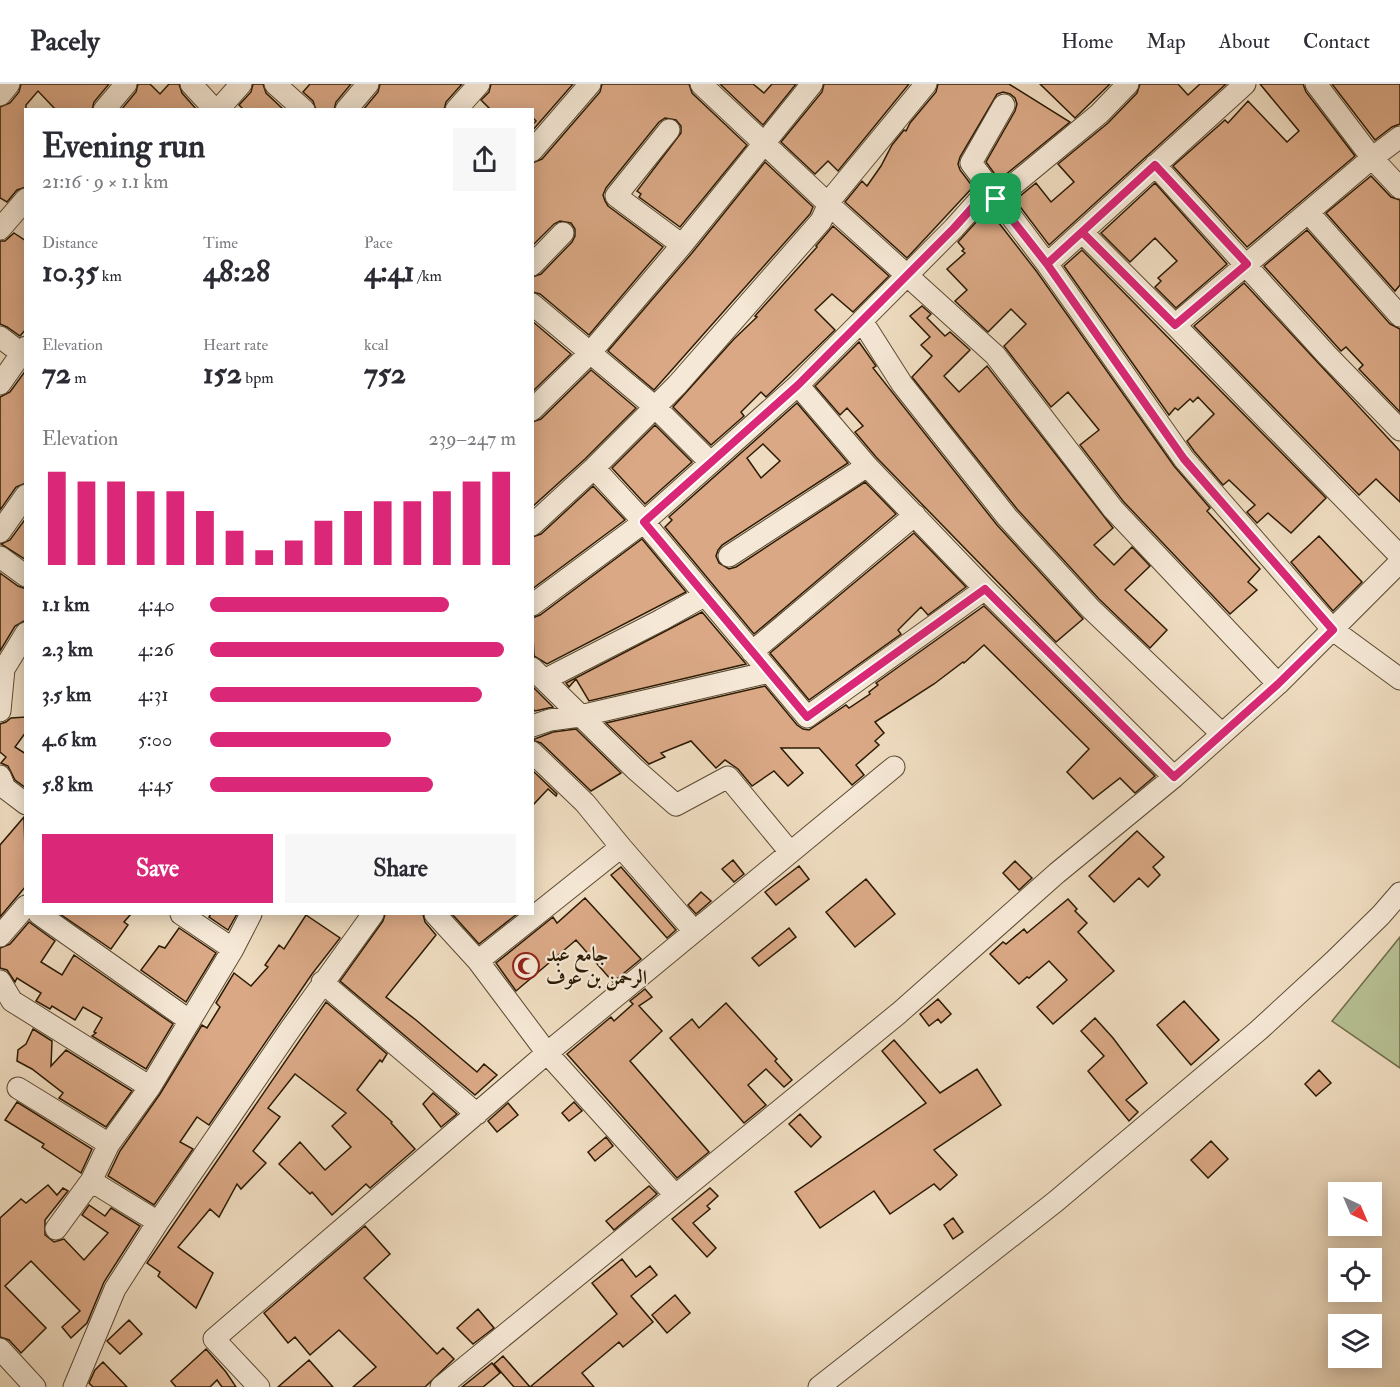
<!DOCTYPE html>
<meta charset="utf-8">
<style>
:root{--surface:#fff;--page:#f7f7f7;--text:#2b2b33;--muted:#7c7c81;--line:#e1e1e2;--accent:#db2777}
body{margin:0;font-family:"IM FELL Double Pica",Amiri,serif;background:var(--page);color:var(--text);height:100vh;display:flex;flex-direction:column;font-size:22px;white-space:nowrap}
*{box-sizing:border-box;margin:0}
p{font-size:20px;color:var(--muted)}
.icon{flex:none;width:33px;height:33px;fill:none;stroke:currentColor;stroke-width:2;stroke-linecap:round;stroke-linejoin:round}
.map{position:relative;flex:1;overflow:hidden}
.drawer{position:absolute;left:24px;top:24px;width:510px;height:807px;display:flex;flex-direction:column;background:var(--surface);border-radius:0px;box-shadow:0 3px 15px #0003}
.drawer>*{flex:none}
.needle{width:39px;rotate:136deg}
.controls{position:absolute;left:1328px;top:1098px;display:grid;gap:12px}
.controls a{display:grid;place-items:center;width:54px;height:54px;border-radius:0px;background:var(--surface);box-shadow:0 3px 15px #0003;font-size:30px}
.pin{position:absolute;display:grid;place-items:center;width:51px;height:51px;color:#fff;margin:-26px;border-radius:12px;box-shadow:0 3px 9px #0006}
.round{display:grid;place-items:center;flex:none;width:63px;height:63px;border-radius:0px;background:var(--page)}
.headline{display:flex;align-items:center;justify-content:space-between;height:102px;padding:0 18px}
h1{font-size:33px;font-weight:700;line-height:45px}
.figures{display:grid;grid-template-columns:repeat(3,1fr);gap:9px;height:102px;padding:6px 18px}
.figures div{display:grid;align-content:center}
.figures b{font-size:30px;font-weight:700}
.figures small{font-size:16px;font-weight:400}
.figures p{font-size:16px}
.chart{height:168px;padding:12px 18px}
.chart p{display:flex;justify-content:space-between}
.chart svg{width:100%;height:108px;margin-top:6px;stroke:var(--accent);stroke-width:6}
.primary-button{display:flex;gap:12px;margin-top:auto;padding:12px 18px}
.primary-button a{flex:1;height:69px;border-radius:0px;background:var(--accent);color:#fff;font-size:24px;font-weight:700;line-height:69px;text-align:center}
.primary-button a+a{background:var(--page);color:var(--text)}
ul{padding:0 18px;list-style:none;font-size:20px}
li{display:grid;grid-template-columns:96px 72px 1fr;align-items:center;height:45px}
li i{height:15px;border-radius:8px;background:var(--accent)}
header{display:flex;align-items:center;gap:36px;box-sizing:border-box;height:84px;padding:0 30px;background:var(--surface);border-bottom:2px solid var(--line)}
header strong{font-size:28px}
nav{display:flex;gap:33px;margin-inline-start:auto;font-size:21px}
.map>svg:first-child{display:block}
.green{fill:#b7c194;stroke:#716e4c;stroke-width:1.5}
.building{fill:#daa885;stroke:#2b1a03;stroke-width:1.5;fill-rule:evenodd}
.lines{fill:none;stroke-linecap:round;stroke-linejoin:round}
.minor-casing{stroke:#5c4a32;stroke-width:23}
.minor{stroke:#f5e8d6;stroke-width:21}
.route-casing{stroke:#fff;stroke-width:12}
.route{stroke:#db2777;stroke-width:8}
.labels{text-anchor:middle;dominant-baseline:central;stroke-width:4.5;stroke-linejoin:round;paint-order:stroke}
.poi-label{font-size:20px;font-weight:bold;fill:#2b1a03;stroke:#f5e8d6;text-anchor:start}
</style>
<header>
<strong>Pacely</strong>
<nav><a>Home</a><a>Map</a><a>About</a><a>Contact</a></nav>
</header>
<div class="map">
<svg width="1400" height="1303" viewBox="0 0 1400 1303">
<rect width="100%" height="100%" fill="#efdcc0"/>
<filter id="stains"><feTurbulence type="fractalNoise" baseFrequency=".00333" numOctaves="4"/><feColorMatrix values="0 0 0 0 .2 0 0 0 0 .09 0 0 0 0 .02 0 0 0 .5 -.17"/></filter>
<radialGradient id="worn" r=".72"><stop offset=".6" stop-color="#630" stop-opacity="0"/><stop offset="1" stop-color="#630" stop-opacity=".3"/></radialGradient>
<path class="green" d="M1400,853V984L1332,937Z"/>
<path class="building" d="M21,0H109L94,18L92,26H56L38,7L26,21V103L17,106L7,118L0,114V23L10,19L19,8Z
M138,0H150L160,10L169,0H179L182,9L197,26H121L136,8Z
M253,0H263L266,9L284,26H244L239,21L251,8Z
M310,0H351L336,18L334,26H316L313,17L303,8Z
M380,0H462L446,18L444,26H363L378,8Z
M491,0H573L532,47V41L536,37L532,33V26H491L481,16L489,8Z
M602,0H689L692,9L747,61L680,143L639,113L641,110L637,107L681,49V42L676,36L665,34L659,38L606,104L603,111L605,117L608,122L663,163L589,251L540,210L532,208V193L541,190L572,158L575,152V145L571,139L560,137L554,140L532,162V79L542,75L600,8Z
M720,0H753L764,9L772,0H796L763,41Z
M824,0H909L838,87L828,77L815,90L781,58L822,8Z
M938,0H1009L1070,38L999,96L986,78L1015,27L1017,20L1015,14L1010,10L1003,8L997,10L960,73L958,80L960,86L973,103L907,174L845,118L862,97L867,102L881,82L892,61L904,46L906,47L910,39L936,8Z
M1040,0H1110L1075,34Z
M1140,0H1178L1188,11L1200,0H1226L1049,161L1015,116L1036,99L1051,118L1074,98L1058,80L1108,39L1137,9Z
M1260,0H1303L1306,8L1355,72L1247,163L1173,82L1225,36L1228,39L1248,17L1287,58L1299,47Z
M1332,0H1400V40L1392,43L1375,56Z
M765,78L813,123L810,130L654,306L608,267L692,169Z
M1371,92L1391,113L1400,116V201L1395,207L1326,129Z
M1155,99L1227,180L1176,224L1155,203L1161,197L1158,194L1177,177L1155,154L1130,178L1101,149Z
M988,125L1037,188L1174,382L1210,424L1207,427L1260,485L1248,498L1257,506L1230,530L1123,417L1080,361L1099,346L1068,308L1051,323L1004,262L1026,240L1011,225L988,248L955,217L967,206L947,185L965,169L962,167L964,165L958,158Z
M833,142L889,192L853,228L832,210L815,226L835,246L766,313L761,308L741,328L744,332L711,361L673,323L734,255L757,233L755,232L817,163L816,162Z
M1307,146L1390,240L1400,245V328L1359,285L1363,281L1346,263L1341,267L1264,182Z
M14,149L26,157V245L20,252L7,243L0,240V157H5Z
M1082,166L1326,414L1291,449L1268,429L1257,439L1247,428L1255,421L1229,396L1223,401L1194,367L1187,357L1214,330L1198,313L1193,318L1190,315L1178,326L1175,324L1169,331L1064,182Z
M1244,199L1400,367V418L1376,395L1359,411L1194,242Z
M922,222L931,230L927,234L945,252L950,248L970,266L944,292L959,308L987,282L1113,444L1094,461L1114,481L1132,463L1150,482L1125,506L1167,546L1150,564L1099,515L1017,425L912,293L932,272L921,261L930,253L910,232Z
M532,237L571,270L532,308Z
M859,258L876,282L873,284L997,441L1083,535L1056,558L876,373L855,348L863,342L847,324L840,331L815,302Z
M26,286V399L16,403L0,426V313L10,308Z
M591,286L636,324L585,375L532,423V338L541,335Z
M797,319L848,379L722,461L718,466L716,472L719,479L729,485L736,483L865,398L896,430L754,550L665,443L672,436L669,433ZM763,360L780,377L761,394L747,374Z
M655,341L692,378L645,420L612,384Z
M593,402L625,436L532,505V453L541,450Z
M26,434V476L1,460L10,456Z
M914,449L966,503L928,531L921,523L898,546L901,550L809,616L770,569Z
M1319,452L1362,498L1333,527L1291,478Z
M642,455L686,508L547,580L534,572L532,534L540,531Z
M0,489L18,502L26,505V536L15,542L0,567Z
M984,522L1155,692L1135,709L1120,694L1093,715L1067,688L1089,665L984,561L964,579L963,578L934,600L875,638L884,649L875,657L879,661L856,681L864,691L852,701L819,664H781L803,689L788,702L774,687L752,702L738,685L725,676L716,684L691,657L661,669L665,673L649,680L606,639L765,602L797,641L803,645L809,646L846,621L849,624L870,610L869,608L878,601L876,599Z
M702,528L746,580L589,617L576,595L569,603L566,599Z
M534,604L553,623L535,627L532,624V606Z
M26,633V648L15,663L26,670V704L15,696L8,682L1,679L6,673L0,668V640L6,638L11,634Z
M576,645L621,689L591,707L541,659L532,656L553,648Z
M532,686L557,710L556,712L548,705L532,722Z
M24,733L26,802L0,833V761Z
M1137,747L1164,773L1153,783L1160,791L1148,803L1139,794L1114,818L1089,792Z
M733,776L744,790L734,798L722,785Z
M1015,777L1032,794L1019,806L1003,789Z
M799,782L809,795L776,821L765,808Z
M621,783L676,846L667,854L611,791Z
M866,795L895,830L855,863L826,828Z
M701,808L711,817L696,830L688,821Z
M585,814L641,875L613,898L576,856L516,907L496,879L553,833L557,839Z
M1068,815L1077,825L1075,827L1087,839L1078,848L1114,887L1053,940L1037,923L1067,896L1049,877L1029,894L1027,893L1019,900L990,870L1003,858L1006,860L1024,845L1027,849Z
M60,830H131L124,838L128,841L111,865Z
M211,830H237L228,846L209,833Z
M385,830H423L425,838L436,851L386,913L416,936L477,988L484,980L497,991L475,1011L340,897L383,837Z
M452,830H517L479,860Z
M306,831L340,854L312,890L209,1041L197,1033L180,1058L193,1065L154,1121L108,1092L120,1067L160,1010L202,941L207,944L220,923L216,919L234,889L251,902L268,883L265,881L279,861L284,865Z
M29,838L55,857L41,878L62,891L74,871L173,940L146,985L92,952L96,949L94,948L102,934L83,923L75,936L52,922L50,925L36,917L41,909L17,894L15,898L7,886L0,884V864L10,860Z
M179,844L216,869L186,918L141,886L159,862L165,864Z
M789,844L796,853L759,882L752,874Z
M645,905L652,913L639,922L662,947L630,977L709,1068L677,1094L567,970L611,933L614,937L633,920L630,917Z
M938,915L951,930L941,939L938,935L929,942L920,930Z
M1184,917L1219,956L1191,981L1157,941Z
M326,918L387,970L382,978L380,976L357,1006L392,1038L391,1039L415,1065L370,1104L366,1100L332,1131L312,1108L310,1110L279,1080L300,1058L325,1086L351,1063L332,1042L346,1029L295,990L268,1024L280,1033L253,1067L266,1079L241,1105L237,1100L219,1133L210,1125L178,1163L213,1189L196,1224L158,1192L160,1188L147,1179Z
M726,919L777,975L775,977L792,996L784,1003L766,985L748,1001L766,1021L744,1039L670,954L692,935L699,944Z
M1095,934L1113,954L1147,999L1126,1016L1138,1028L1129,1037L1088,987L1104,972L1081,947Z
M33,945L52,957L51,982L66,966L132,1007L106,1043L59,1014L63,1009L32,985L17,977L18,966L26,960Z
M894,956L940,1009L977,985L1001,1021L934,1066L957,1091L940,1106L934,1100L890,1130L874,1107L820,1144L795,1108L926,1019L882,967Z
M1319,986L1331,999L1316,1012L1305,1000Z
M433,1009L457,1030L441,1043L423,1020Z
M17,1018L92,1065L81,1089L42,1063L44,1060L5,1036Z
M574,1018L582,1027L569,1037L562,1029Z
M508,1019L518,1031L497,1048L488,1037Z
M800,1030L821,1053L811,1063L789,1040Z
M606,1053L613,1062L595,1077L588,1068Z
M1211,1057L1228,1075L1208,1094L1191,1076Z
M48,1101L57,1111L63,1104L68,1107L45,1136V1151L54,1158L64,1155L84,1176L108,1149L82,1131L89,1121L105,1132L111,1124L140,1142L104,1198L87,1239L71,1254L62,1243L80,1227L31,1177L5,1202L46,1244L21,1269L9,1256L0,1253V1134L21,1115L26,1119Z
M649,1102L657,1110L614,1146L606,1137Z
M710,1104L718,1112L707,1122L710,1125L693,1139L716,1164L707,1173L672,1135Z
M953,1134L963,1148L953,1155L944,1141Z
M365,1142L390,1170L364,1194L437,1270L443,1264L454,1275L425,1303H353L376,1283L339,1246L310,1271L295,1253L288,1259L264,1229Z
M622,1175L636,1193L650,1182L657,1191L631,1212L653,1238L623,1263L619,1258L582,1289L594,1303H514L494,1280L503,1272L530,1303L617,1230L592,1199Z
M675,1211L690,1229L667,1249L652,1231Z
M478,1225L494,1244L473,1260L457,1244Z
M129,1236L142,1250L120,1270L107,1257Z
M206,1265L226,1288L236,1303H222L217,1296L210,1303H176L171,1297Z
M309,1276L333,1303H278Z
M103,1278L127,1303H93L89,1299L95,1286Z
M492,1279L500,1289L483,1303H462Z"/>
<g class="lines">
<defs>
<path id="minor" d="M191,0L215,26
M275,0L304,26
M701,0L837,128L995,271L1113,425L1278,600
M1316,0L1372,74L1400,104
M0,11L9,0
M1004,21L971,79L1047,180L1184,375L1333,546L1400,595
M104,26L126,0
M218,26L241,0
M346,26L368,0
M456,26L479,0
M669,46L616,112L682,161
M532,67L590,0
M1155,81L1327,271L1400,346
M996,115L1099,30L1128,0
M1308,128L1400,232
M0,145L26,115
M1082,148L1175,241L1400,472
M1047,180L1245,0
M532,181L563,149
M532,220L655,323L710,378
M862,237L902,300L1007,433L1090,524L1222,650
M1175,241L1372,74L1400,53
M0,253L21,269
M0,300L26,263
M798,301L867,382L985,505L1174,693
M532,326L590,269L682,161L812,0
M594,384L644,438L807,633L985,505
M532,441L594,384L677,301L821,137L831,115L926,0
M0,448L26,411
M729,472L867,382
M0,473L26,492
M532,521L644,438L798,301L954,144L989,105
M752,568L915,431
M532,584L635,685L676,721L728,693L790,768
M544,596L661,536L704,512
M0,627L4,585L26,549
M532,642L550,636L580,632L769,588
M532,668L585,719L621,763L694,847
M0,692L5,704L26,720
M39,830L190,937
M181,830L233,865
M435,830L478,877L547,969L675,1111
M0,852L26,822
M478,877L621,763
M0,897L12,917L150,1003
M322,898L477,1030
M18,1004L109,1060
M91,1097L158,1138
M56,1145L91,1097L109,1060L150,1003L233,865L251,830
M0,1265L35,1303
M74,1303L115,1205L158,1138L291,944L373,830
M259,1303L214,1255L547,969L894,683
M441,1303L899,929L1057,789L1174,693L1278,600L1400,478
M819,1303L1055,1118L1259,946L1334,877L1381,831L1400,809"/>
</defs>
<use href="#minor" class="minor-casing"/>
<use href="#minor" class="minor"/>
</g>
<g class="lines">
<defs>
<path id="route" d="M996,115L989,105L954,144L798,301L644,438L807,633L985,505L1174,693L1278,600L1333,546L1184,375L1047,180L1082,148L1175,241L1247,180L1155,81L1047,180L996,115"/>
</defs>
<use href="#route" class="route-casing"/>
<use href="#route" class="route"/>
</g>
<defs>
<symbol id="mosque-ring" viewBox="-11 -11 22 22"><circle r="9.5" fill="#f5e8d6" stroke="#8f2418" stroke-width="1.5"/><path d="M3.5-4.9A6 6 0 1 0 3.5 4.9A5 5 0 1 1 3.5-4.9Z" fill="#8f2418"/></symbol>
</defs>
<g fill-rule="evenodd">
<use href="#mosque-ring" x="511" y="867" width="30" height="30"/>
</g>
<g class="labels">
<g class="poi-label">
<text x="546" y="870">جامع عبد<tspan x="546" dy="23">الرحمن بن عوف</tspan></text>
</g>
</g>
<rect width="100%" height="100%" filter="url(#stains)"/>
<rect width="100%" height="100%" fill="url(#worn)"/>
</svg>
<div class="controls">
<a><svg class="needle" viewBox="-14 -14 28 28"><path d="M0-13l5 13h-10z" fill="#e53935"/><path d="M0 13l5-13h-10z" fill="#7c7c81"/></svg></a>
<a><svg class="icon" aria-label="locate" viewBox="0 0 24 24"><circle cx="12" cy="12" r="6"/><path d="M12 2v4M12 18v4M2 12h4M18 12h4"/></svg></a>
<a><svg class="icon" aria-label="layers" viewBox="0 0 24 24"><path d="M12 4l9 5-9 5-9-5zM3 14l9 5 9-5"/></svg></a>
</div>
<div class="pin" style="left:996px;top:115px;background:#1e9e55"><svg class="icon" aria-label="arrive" viewBox="0 0 24 24"><path d="M6 21V4h12l-3 4 3 4H6"/></svg></div>
<section class="drawer">
<div class="headline"><div><h1>Evening run</h1><p>21:16 · 9 × 1.1 km</p></div><a class="round"><svg class="icon" aria-label="share" viewBox="0 0 24 24"><path d="M12 15V3M7 8l5-5 5 5M5 13v7h14v-7"/></svg></a></div>
<div class="figures">
<div><p>Distance</p><b>10.35<small> km</small></b></div>
<div><p>Time</p><b>48:28</b></div>
<div><p>Pace</p><b>4:41<small> /km</small></b></div>
</div>
<div class="figures">
<div><p>Elevation</p><b>72<small> m</small></b></div>
<div><p>Heart rate</p><b>152<small> bpm</small></b></div>
<div><p>kcal</p><b>752</b></div>
</div>
<div class="chart"><p><span>Elevation</span>239–247 m</p>
<svg viewBox="0 0 160 44" preserveAspectRatio="none"><path d="M5 44V6M15 44V10M25 44V10M35 44V14M45 44V14M55 44V22M65 44V30M75 44V38M85 44V34M95 44V26M105 44V22M115 44V18M125 44V18M135 44V14M145 44V10M155 44V6"/></svg>
</div>
<ul>
<li><b>1.1 km</b>4:40<i style="width:78%"></i></li>
<li><b>2.3 km</b>4:26<i style="width:96%"></i></li>
<li><b>3.5 km</b>4:31<i style="width:89%"></i></li>
<li><b>4.6 km</b>5:00<i style="width:59%"></i></li>
<li><b>5.8 km</b>4:45<i style="width:73%"></i></li>
</ul>
<div class="primary-button"><a>Save</a><a>Share</a></div>
</section>
</div>
